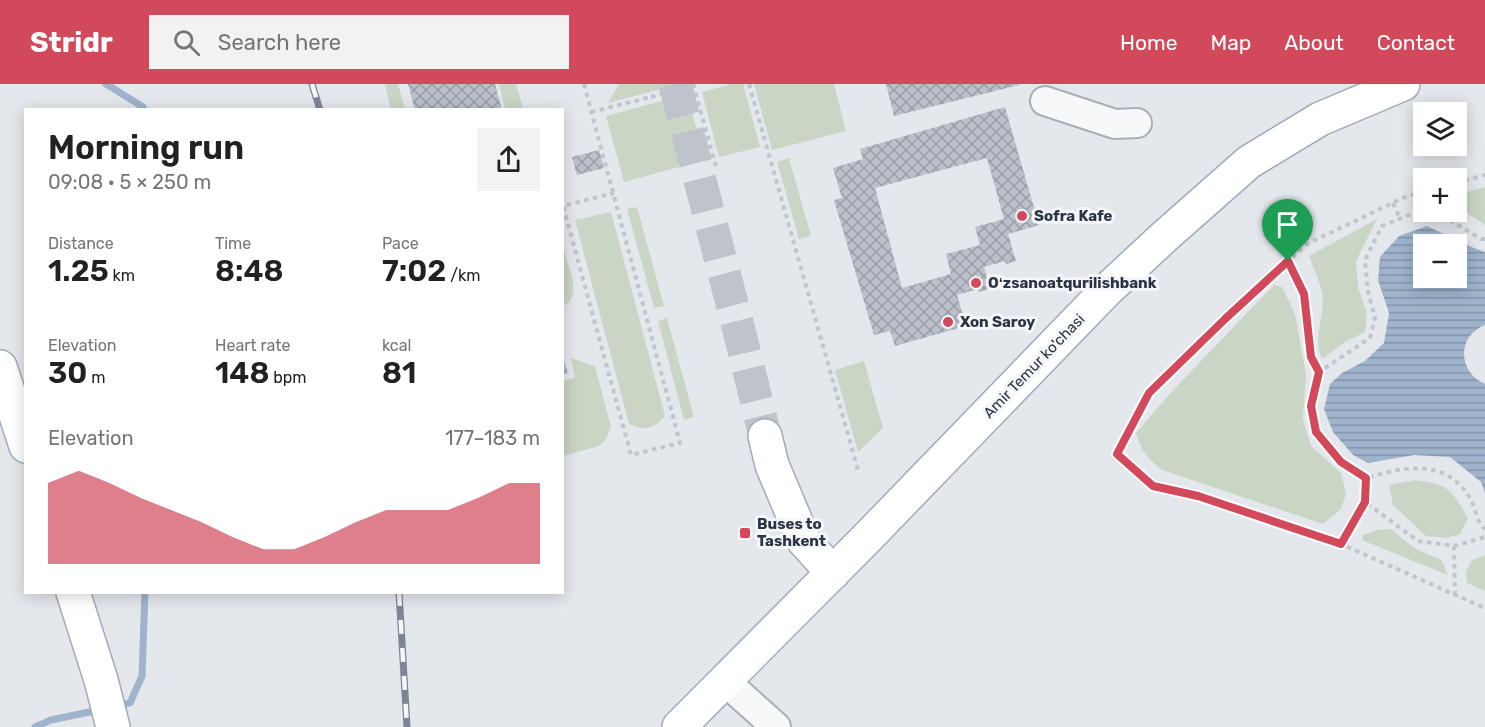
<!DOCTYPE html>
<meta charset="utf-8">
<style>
:root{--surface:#fff;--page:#f2f2f2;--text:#202124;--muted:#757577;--accent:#d1495b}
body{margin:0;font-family:Rubik,sans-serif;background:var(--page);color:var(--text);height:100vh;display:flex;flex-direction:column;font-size:22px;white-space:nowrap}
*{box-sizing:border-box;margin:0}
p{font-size:20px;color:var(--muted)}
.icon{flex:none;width:33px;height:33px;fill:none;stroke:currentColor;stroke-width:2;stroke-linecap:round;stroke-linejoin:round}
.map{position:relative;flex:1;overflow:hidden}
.details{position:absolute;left:24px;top:24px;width:540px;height:486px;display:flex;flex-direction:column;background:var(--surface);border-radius:0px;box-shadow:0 3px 15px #0003}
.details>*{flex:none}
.fabs{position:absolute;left:1413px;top:18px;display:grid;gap:12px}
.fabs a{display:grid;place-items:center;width:54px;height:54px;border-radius:0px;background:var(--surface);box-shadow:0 3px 15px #0003;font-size:30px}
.pin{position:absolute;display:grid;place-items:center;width:51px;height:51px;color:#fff;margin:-62px -26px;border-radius:50% 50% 50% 0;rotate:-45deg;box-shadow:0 0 6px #0007}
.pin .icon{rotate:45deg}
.round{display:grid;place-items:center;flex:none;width:63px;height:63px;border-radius:0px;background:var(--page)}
.summary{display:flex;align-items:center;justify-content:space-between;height:102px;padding:0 24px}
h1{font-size:33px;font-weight:600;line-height:45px}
.stats{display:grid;grid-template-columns:repeat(3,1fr);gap:9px;height:102px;padding:6px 24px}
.stats div{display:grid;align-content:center}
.stats b{font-size:30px;font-weight:600}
.stats small{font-size:16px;font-weight:400}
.stats p{font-size:16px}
.chart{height:168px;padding:12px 24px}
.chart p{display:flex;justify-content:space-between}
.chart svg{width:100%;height:108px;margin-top:6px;fill:var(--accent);opacity:.7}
header{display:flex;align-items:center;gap:36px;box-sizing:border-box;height:84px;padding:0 30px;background:var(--accent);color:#fff}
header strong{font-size:28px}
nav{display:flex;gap:33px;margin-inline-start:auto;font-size:21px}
.search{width:420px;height:54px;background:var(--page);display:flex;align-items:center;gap:15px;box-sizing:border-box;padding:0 21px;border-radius:0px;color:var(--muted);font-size:22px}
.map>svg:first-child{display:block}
.green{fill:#c9d6c5}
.water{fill:url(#water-rules);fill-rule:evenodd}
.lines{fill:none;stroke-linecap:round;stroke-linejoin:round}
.stream{stroke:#9fb4cc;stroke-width:7}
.building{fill:url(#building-cross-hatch);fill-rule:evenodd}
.major-tunnel{stroke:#bfc3cb;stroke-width:33;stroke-dasharray:33 16;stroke-linecap:butt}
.minor-casing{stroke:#a9aeb7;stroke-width:32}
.major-casing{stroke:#a3abb8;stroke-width:36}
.path{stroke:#c2c5cb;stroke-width:4;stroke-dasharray:4.5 4.5;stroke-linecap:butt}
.minor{stroke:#f7f8fa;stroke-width:28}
.major{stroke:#fff;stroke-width:33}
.rail-casing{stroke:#7d8696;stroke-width:7}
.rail{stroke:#f4f6f9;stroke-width:4.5;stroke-dasharray:14;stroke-linecap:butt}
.path-bridge{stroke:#c2c5cb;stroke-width:4;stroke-dasharray:4.5 4.5;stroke-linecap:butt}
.route-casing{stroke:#fff;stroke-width:12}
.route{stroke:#d1495b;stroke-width:8}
.poi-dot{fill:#d1495b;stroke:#f4f6f9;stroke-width:2}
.labels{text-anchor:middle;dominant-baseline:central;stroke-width:6;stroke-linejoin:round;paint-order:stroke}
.poi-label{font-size:15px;font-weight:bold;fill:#2b3445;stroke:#f4f6f9;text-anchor:start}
.street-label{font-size:15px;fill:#2b3445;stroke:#f4f6f9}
</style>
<header>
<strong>Stridr</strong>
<div class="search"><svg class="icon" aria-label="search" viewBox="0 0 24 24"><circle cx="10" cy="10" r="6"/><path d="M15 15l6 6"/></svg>Search here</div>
<nav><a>Home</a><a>Map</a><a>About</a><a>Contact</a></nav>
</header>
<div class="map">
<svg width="1485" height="643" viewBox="0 0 1485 643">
<defs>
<pattern id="water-rules" width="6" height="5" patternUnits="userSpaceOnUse" patternTransform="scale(1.5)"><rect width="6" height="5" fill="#9fb4cc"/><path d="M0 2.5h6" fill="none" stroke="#8293a7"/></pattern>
<pattern id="building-cross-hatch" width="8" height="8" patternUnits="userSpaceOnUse" patternTransform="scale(1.5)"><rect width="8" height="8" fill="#bbc0ca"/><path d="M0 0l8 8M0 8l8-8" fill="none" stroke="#989da6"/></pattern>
</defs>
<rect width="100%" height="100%" fill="#e4e7ec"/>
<path class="green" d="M389,0H398L405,25H391L385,1Z
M499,0H516L523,25H505Z
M619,0H675L677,1L608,19Z
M732,0H743L760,63L719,73L702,8Z
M754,0H834L846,47L772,66Z
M687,10L705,76L624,98L606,32Z
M789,74L811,152L799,155L777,78Z
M1485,103V141L1464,127L1457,125L1456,111Z
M637,123L664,222L654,224L627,125Z
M611,128L665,332C654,345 644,347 629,340L575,136Z
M1377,135L1356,177L1358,203L1367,229L1365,248L1345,258L1322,275C1312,253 1326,232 1322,209C1320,197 1313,184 1309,172Z
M563,163C567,180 582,208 566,221L563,219Z
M1274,201L1282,203L1295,230L1306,290L1303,335L1311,362L1341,389L1346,410L1341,425L1323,440L1162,386C1149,376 1140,366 1136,349L1175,304Z
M667,234L694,333L684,336L658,237Z
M571,274L595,282L611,343L606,355L599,362L563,372V297L575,294Z
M864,277L883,344L858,368L835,286Z
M1415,396C1448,400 1451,405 1468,434L1460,450L1446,454L1426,452L1393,421L1389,401Z
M1392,445C1407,461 1420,469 1441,475L1448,491L1362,456L1363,451L1377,446Z
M1485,471V507L1467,499L1466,488L1472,476Z"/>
<path class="water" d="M1427,142L1469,162L1485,168V241C1456,252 1458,289 1485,300V409L1481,398L1450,373L1414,371L1368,379L1353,371L1333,348L1324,325L1330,300L1342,289L1365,277L1384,259L1389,229L1378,196L1380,173L1399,152ZM1424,160H1456V194H1424Z"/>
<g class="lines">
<path class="stream" d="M106,0L143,23L144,26
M116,622L130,619L142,592L145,508
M35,643L51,636L99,626"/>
</g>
<path class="building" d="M408,0H495L502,26H415Z
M886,0H1019V1L894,32Z
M1005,23L1039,141L1008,150L1016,177L1006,180L1005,177L984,183L990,205L978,208V205L957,211L966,242L895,262L890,247L874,251L834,116L842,114L833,84L863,75L860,65ZM987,74L1004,135L975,143L980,161L946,170L951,190L902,204L875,104Z
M599,66L604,84L577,91L572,73Z
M562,270L568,289L562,290Z"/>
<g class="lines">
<path class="major-tunnel" d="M675,0L742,258L765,352"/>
<defs>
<path id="minor" d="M1045,17L1115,40L1137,39
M725,597L776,643"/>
<path id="major" d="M0,283L26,362
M765,352L772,381L804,457L833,489
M73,508L101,596L113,643
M679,643L866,455L1106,207L1164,153L1249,78L1320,35L1403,0"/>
</defs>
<use href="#minor" class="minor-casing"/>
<use href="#major" class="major-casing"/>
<path class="path" d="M584,0L680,359L631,371L563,122L614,109
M693,0L716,83
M749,0L858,386
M591,28L651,13
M1456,99L1485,91
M1424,108L1405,113L1307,160L1225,235L1149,309L1117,370L1153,402L1198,412L1332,456L1485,524
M1393,119L1400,135
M1485,155H1481L1450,136L1414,129L1382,142L1365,176L1368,208L1375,233L1370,254L1319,288C1317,299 1312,311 1312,321C1309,355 1341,378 1367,394C1405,382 1448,374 1471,416C1476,425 1476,438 1485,445
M1289,177L1304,210L1311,273L1319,288
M1367,394L1365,418L1418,457L1454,462L1485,453
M1341,460L1365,418
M1454,462L1455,511"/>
<use href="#minor" class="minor"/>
<use href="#major" class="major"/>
<defs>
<path id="rail" d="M312,0L320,26
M399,508L407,643"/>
</defs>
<use href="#rail" class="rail-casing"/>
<use href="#rail" class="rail"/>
<path class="path-bridge" d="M651,13L693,1"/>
</g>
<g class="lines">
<defs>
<path id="route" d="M1288,177L1304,210L1311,273L1319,288L1311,322L1316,348L1341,378L1366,394L1365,418L1341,460L1198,412L1153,402L1117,370L1149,309L1225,235Z"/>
</defs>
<use href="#route" class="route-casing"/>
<use href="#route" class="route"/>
</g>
<g class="poi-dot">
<circle cx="1022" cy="132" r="6"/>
<circle cx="976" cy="199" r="6"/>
<circle cx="948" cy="238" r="6"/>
<rect x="739" y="443" width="12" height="12" rx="3"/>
</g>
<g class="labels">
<g class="poi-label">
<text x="1034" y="132">Sofra Kafe</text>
<text x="988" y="199">Oʻzsanoatqurilishbank</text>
<text x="960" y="238">Xon Saroy</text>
<text x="757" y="440">Buses to<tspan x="757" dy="17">Tashkent</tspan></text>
</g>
<g class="street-label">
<text transform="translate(1034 282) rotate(-46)">Amir Temur ko'chasi</text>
</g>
</g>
</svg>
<div class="fabs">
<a><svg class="icon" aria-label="layers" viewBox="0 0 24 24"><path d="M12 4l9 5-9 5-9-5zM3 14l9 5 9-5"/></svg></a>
<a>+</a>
<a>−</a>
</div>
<div class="pin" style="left:1288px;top:177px;background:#1e9e55"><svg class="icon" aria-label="arrive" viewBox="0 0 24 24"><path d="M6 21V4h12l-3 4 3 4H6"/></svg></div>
<section class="details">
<div class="summary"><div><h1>Morning run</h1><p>09:08 · 5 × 250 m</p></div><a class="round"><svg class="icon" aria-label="share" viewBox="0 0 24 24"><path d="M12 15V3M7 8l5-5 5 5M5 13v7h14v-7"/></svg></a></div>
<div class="stats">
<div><p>Distance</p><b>1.25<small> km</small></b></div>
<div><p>Time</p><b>8:48</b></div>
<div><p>Pace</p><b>7:02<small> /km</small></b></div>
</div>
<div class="stats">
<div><p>Elevation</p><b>30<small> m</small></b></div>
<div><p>Heart rate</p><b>148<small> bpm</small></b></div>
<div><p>kcal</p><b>81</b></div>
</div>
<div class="chart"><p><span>Elevation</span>177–183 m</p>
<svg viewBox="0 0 160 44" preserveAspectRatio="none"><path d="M0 44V11L10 6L20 11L30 17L40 22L50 27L60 33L70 38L80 38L90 33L100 27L110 22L120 22L130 22L140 17L150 11L160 11V44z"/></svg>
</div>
</section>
</div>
